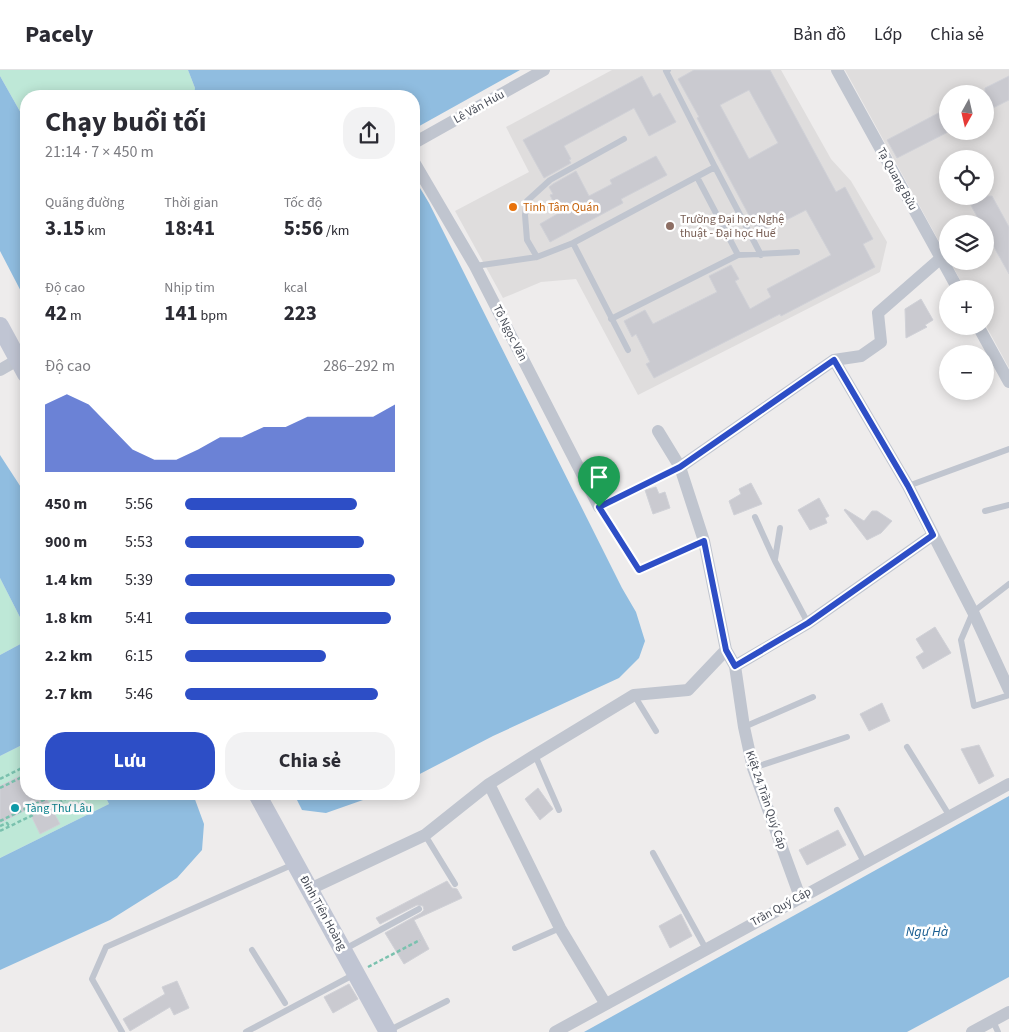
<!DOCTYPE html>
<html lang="vi">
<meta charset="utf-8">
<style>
:root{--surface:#fff;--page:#f2f2f3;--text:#2b2b33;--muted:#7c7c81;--line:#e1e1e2;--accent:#2d4ec6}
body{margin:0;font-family:"Source Sans 3",sans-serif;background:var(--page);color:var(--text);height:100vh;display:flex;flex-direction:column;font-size:19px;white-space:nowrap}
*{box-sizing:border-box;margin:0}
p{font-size:16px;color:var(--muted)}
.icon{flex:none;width:28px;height:28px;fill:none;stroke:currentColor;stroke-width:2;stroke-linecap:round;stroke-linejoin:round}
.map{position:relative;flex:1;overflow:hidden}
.panel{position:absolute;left:20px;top:20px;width:400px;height:710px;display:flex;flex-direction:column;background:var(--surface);border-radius:20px;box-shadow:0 2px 12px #0003}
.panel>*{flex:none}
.needle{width:32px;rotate:188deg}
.buttons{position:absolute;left:939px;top:15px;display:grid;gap:10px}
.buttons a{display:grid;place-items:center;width:55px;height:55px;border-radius:50%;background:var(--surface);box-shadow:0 2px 12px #0003;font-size:25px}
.pin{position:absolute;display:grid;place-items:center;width:42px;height:42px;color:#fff;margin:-51px -21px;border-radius:50% 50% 50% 0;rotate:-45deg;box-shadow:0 0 5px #0007}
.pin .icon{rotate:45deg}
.round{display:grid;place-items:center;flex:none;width:52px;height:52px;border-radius:20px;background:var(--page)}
.head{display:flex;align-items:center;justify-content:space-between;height:85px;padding:0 25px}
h1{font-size:28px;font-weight:700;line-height:38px}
.metrics{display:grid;grid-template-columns:repeat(3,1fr);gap:8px;height:85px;padding:5px 25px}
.metrics div{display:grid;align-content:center}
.metrics b{font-size:21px;font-weight:700}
.metrics small{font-size:14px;font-weight:400}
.metrics p{font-size:14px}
.chart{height:140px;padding:10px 25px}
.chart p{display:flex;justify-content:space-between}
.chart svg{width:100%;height:90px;margin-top:5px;fill:var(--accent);opacity:.7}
.primary-button{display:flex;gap:10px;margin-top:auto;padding:10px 25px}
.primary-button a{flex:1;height:58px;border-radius:20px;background:var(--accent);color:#fff;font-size:20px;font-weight:700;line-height:58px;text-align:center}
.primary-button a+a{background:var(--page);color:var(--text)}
ul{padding:0 25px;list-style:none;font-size:16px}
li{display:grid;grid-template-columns:80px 60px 1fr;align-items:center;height:38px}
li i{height:12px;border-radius:6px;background:var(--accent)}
header{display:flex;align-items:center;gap:30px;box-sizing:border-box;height:70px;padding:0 25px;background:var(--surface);border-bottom:1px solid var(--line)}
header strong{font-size:24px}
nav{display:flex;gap:28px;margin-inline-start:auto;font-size:18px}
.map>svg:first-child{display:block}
.education{fill:#dfdddd;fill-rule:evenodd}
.green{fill:#bee8d7}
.water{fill:#90bde0}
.building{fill:#cacad0;stroke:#d0d1d7;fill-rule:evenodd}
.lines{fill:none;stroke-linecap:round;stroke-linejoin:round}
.path{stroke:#7ac1ae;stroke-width:2.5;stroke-dasharray:4 2.5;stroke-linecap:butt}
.service{stroke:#c0c5cf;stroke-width:6}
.minor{stroke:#c0c5cf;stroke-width:12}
.secondary{stroke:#c0c5d3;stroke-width:18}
.route-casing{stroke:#fff;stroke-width:10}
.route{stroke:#2d4ec6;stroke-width:6}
.food-dot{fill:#e8710a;stroke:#fff;stroke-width:2}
.education-dot{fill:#8d6e63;stroke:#fff;stroke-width:2}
.culture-dot{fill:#0f9aa8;stroke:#fff;stroke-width:2}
.labels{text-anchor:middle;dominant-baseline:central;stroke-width:5;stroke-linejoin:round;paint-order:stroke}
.street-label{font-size:12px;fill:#464b56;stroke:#fff}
.food-label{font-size:12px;fill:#c56008;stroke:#fff;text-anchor:start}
.education-label{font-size:12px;fill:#785e54;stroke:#fff;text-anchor:start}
.culture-label{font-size:12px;fill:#0d838f;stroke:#fff;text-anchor:start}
.water-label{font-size:14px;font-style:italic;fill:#1c6093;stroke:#fff}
</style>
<header>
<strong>Pacely</strong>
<nav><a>Bản đồ</a><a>Lớp</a><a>Chia sẻ</a></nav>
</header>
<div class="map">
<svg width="1009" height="962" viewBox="0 0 1009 962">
<rect width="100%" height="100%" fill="#eeecec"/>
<path class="education" d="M612,0H781L831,89L851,111L887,172L880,202L638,325L576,209L541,212L503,228L455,141L529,102L506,57Z
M845,0H1009V298L985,254V219H965L950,191H985V154H948L947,186ZM948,24H985V61H948ZM948,89H985V126H948Z"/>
<path class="green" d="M0,0H188L195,18V25L26,26V52L0,6Z
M0,508L26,559V571L0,585Z
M26,673V724H104L109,734L0,788V686Z"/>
<path class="water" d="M188,0H520L414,59V26H194L195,18Z
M0,6L26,52V231L0,181Z
M414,108L429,133L622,518L636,542L645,571L639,588L619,608L493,666L414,707Z
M0,385L26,425V559L0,508Z
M26,571V673L0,686V585Z
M104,724H193L204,754L202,780L177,808L110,850L0,900V788L109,734Z
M294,724H380L326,743L302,740Z
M1009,726V907L907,962H584Z"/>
<path class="building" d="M694,0H770L836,122L845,117L873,169L863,174L875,197L781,246L780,244L654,308L646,294L650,292L636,264L632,267L624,251L645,240L653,254L717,222L709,206L731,195L739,209L735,211L750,239L771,227L767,219L831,185L806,140L759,164L697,48L699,47L678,9ZM749,20L778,73L749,89L720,35Z
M642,6L653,27L660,23L676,52L649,66L634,38L564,76L571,89L569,90L571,93L544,108L523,70Z
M1009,6V30L985,42V18Z
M948,38V62L897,88L887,70Z
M656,86L667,105L621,129L623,133L550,172L540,154L559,143L550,125L553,124L549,117L553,114L576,101L589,126L612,114L610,110Z
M966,126H992L1009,157V204L985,161V154H981Z
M921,229L933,250L925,255L927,257L906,268L905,239Z
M751,413L762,434L734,445L729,431L741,424L739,419Z
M656,417L659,424L665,422L670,438L653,444L645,420Z
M819,428L829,446L825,448L827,453L810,460L798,440Z
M845,439L864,451L872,441H877L892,451L881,463L867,470L844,440Z
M935,557L951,583L923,599L916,587L924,582L916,569Z
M882,633L890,651L869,661L860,644Z
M979,675L994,706L979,714L961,679Z
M26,703V724H44L60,754L40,764L28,739L0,753V716Z
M538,718L553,739L540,750L525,729Z
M838,760L846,775L807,795L799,780Z
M447,811L452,818L457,819L462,828L414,850L429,879L404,894L385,863L421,843L424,840L423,836L417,835L380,854L376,848Z
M681,844L692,866L670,878L659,856Z
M177,911L189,938L174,945L170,937L130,961L123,949L165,924L162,917Z
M349,914L358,929L333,943L324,927Z"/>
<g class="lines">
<path class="path" d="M106,22L108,26
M0,709L26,696
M0,718L26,705
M0,751L56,724
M0,756L7,753L9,756
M0,761L76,724
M368,897L420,870"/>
<path class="service" d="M715,97L761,185
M697,107L738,185
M573,173L628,280
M537,187L527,170L525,145L527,131L550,110L624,69
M475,196L537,187L573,173L715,97L666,1L668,0
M611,249L738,185L797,182
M680,397L599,437L639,500L704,471
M908,416L1009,379
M985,441L1009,435
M755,447L775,491L808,553
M775,489L780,458
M1009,514L973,542L961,570L974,636L1009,625
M634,625L656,661
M744,657L813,627
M907,677L949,745
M535,685L559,740
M753,698L847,667
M837,740L864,792
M425,765L455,814
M653,783L706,879
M515,878L560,858
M252,880L285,933
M343,880L419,839
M993,951L998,962
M388,961L447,931
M122,962L92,909L106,877L294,794
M246,962L355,904"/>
<path class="minor" d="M837,0L958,219
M414,73L544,0
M414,92L475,196L599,437
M978,256L1009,312
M834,290L908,416L973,542L1009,620
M0,300L26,285
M658,361L680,397L704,471L726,580L735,596L744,657L753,698L800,827
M680,397L834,290L861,286L881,272L878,243L941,188
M735,596L808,553L933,465
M489,714L560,858L605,933
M310,819L425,765L489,714L535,685L634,625L688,620L726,580
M555,962L1009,714
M972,962L1009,942"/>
<path class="secondary" d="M0,256L26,304
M257,724L388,962"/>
</g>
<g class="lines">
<defs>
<path id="route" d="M834,290L908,416L933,465L808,553L735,596L726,580L704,471L639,500L599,437L680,397Z"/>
</defs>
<use href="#route" class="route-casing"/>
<use href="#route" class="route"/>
</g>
<circle class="food-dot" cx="513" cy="137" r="5"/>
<circle class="education-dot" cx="670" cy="156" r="5"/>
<circle class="culture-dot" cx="15" cy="738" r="5"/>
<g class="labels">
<g class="street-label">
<text transform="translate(479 37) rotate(-29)">Lê Văn Hưu</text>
<text transform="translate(897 109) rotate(61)">Tạ Quang Bửu</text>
<text transform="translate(510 263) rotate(63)">Tô Ngọc Vân</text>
<text transform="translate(766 730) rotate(71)">Kiệt 24 Trần Quý Cáp</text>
<text transform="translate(781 837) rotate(-29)">Trần Quý Cáp</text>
<text transform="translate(323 843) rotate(61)">Đinh Tiên Hoàng</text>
</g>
<g class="food-label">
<text x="523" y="137">Tinh Tâm Quán</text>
</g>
<g class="education-label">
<text x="680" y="149">Trường Đại học Nghệ<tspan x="680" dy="14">thuật - Đại học Huế</tspan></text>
</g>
<g class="culture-label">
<text x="25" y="738">Tàng Thư Lâu</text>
</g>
<g class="water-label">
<text x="927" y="862">Ngự Hà</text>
</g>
</g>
</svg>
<div class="buttons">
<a><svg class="needle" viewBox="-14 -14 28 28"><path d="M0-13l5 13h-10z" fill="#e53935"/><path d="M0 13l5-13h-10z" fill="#7c7c81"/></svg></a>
<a><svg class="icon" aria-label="locate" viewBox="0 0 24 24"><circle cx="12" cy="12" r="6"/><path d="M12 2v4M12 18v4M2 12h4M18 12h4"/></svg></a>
<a><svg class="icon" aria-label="layers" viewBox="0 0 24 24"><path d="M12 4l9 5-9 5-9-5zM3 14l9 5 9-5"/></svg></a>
<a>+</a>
<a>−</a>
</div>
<div class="pin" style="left:599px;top:437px;background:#1e9e55"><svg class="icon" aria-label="arrive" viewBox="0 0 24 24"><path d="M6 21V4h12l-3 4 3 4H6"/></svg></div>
<section class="panel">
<div class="head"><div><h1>Chạy buổi tối</h1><p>21:14 · 7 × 450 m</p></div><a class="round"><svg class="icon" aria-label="share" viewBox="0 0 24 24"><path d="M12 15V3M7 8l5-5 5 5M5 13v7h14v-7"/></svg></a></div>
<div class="metrics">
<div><p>Quãng đường</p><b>3.15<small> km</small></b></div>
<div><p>Thời gian</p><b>18:41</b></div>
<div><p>Tốc độ</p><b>5:56<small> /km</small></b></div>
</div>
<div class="metrics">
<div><p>Độ cao</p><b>42<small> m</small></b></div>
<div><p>Nhịp tim</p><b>141<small> bpm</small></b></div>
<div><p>kcal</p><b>223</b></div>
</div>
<div class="chart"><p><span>Độ cao</span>286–292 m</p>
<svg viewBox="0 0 160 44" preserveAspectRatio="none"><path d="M0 44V11L10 6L20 11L30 22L40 33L50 38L60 38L70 33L80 27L90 27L100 22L110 22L120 17L130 17L140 17L150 17L160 11V44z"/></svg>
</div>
<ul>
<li><b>450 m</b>5:56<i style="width:82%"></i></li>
<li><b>900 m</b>5:53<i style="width:85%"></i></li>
<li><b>1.4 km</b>5:39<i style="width:100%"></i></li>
<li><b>1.8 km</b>5:41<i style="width:98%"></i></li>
<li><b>2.2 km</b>6:15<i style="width:67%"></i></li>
<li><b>2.7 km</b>5:46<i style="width:92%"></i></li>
</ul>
<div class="primary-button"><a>Lưu</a><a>Chia sẻ</a></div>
</section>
</div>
